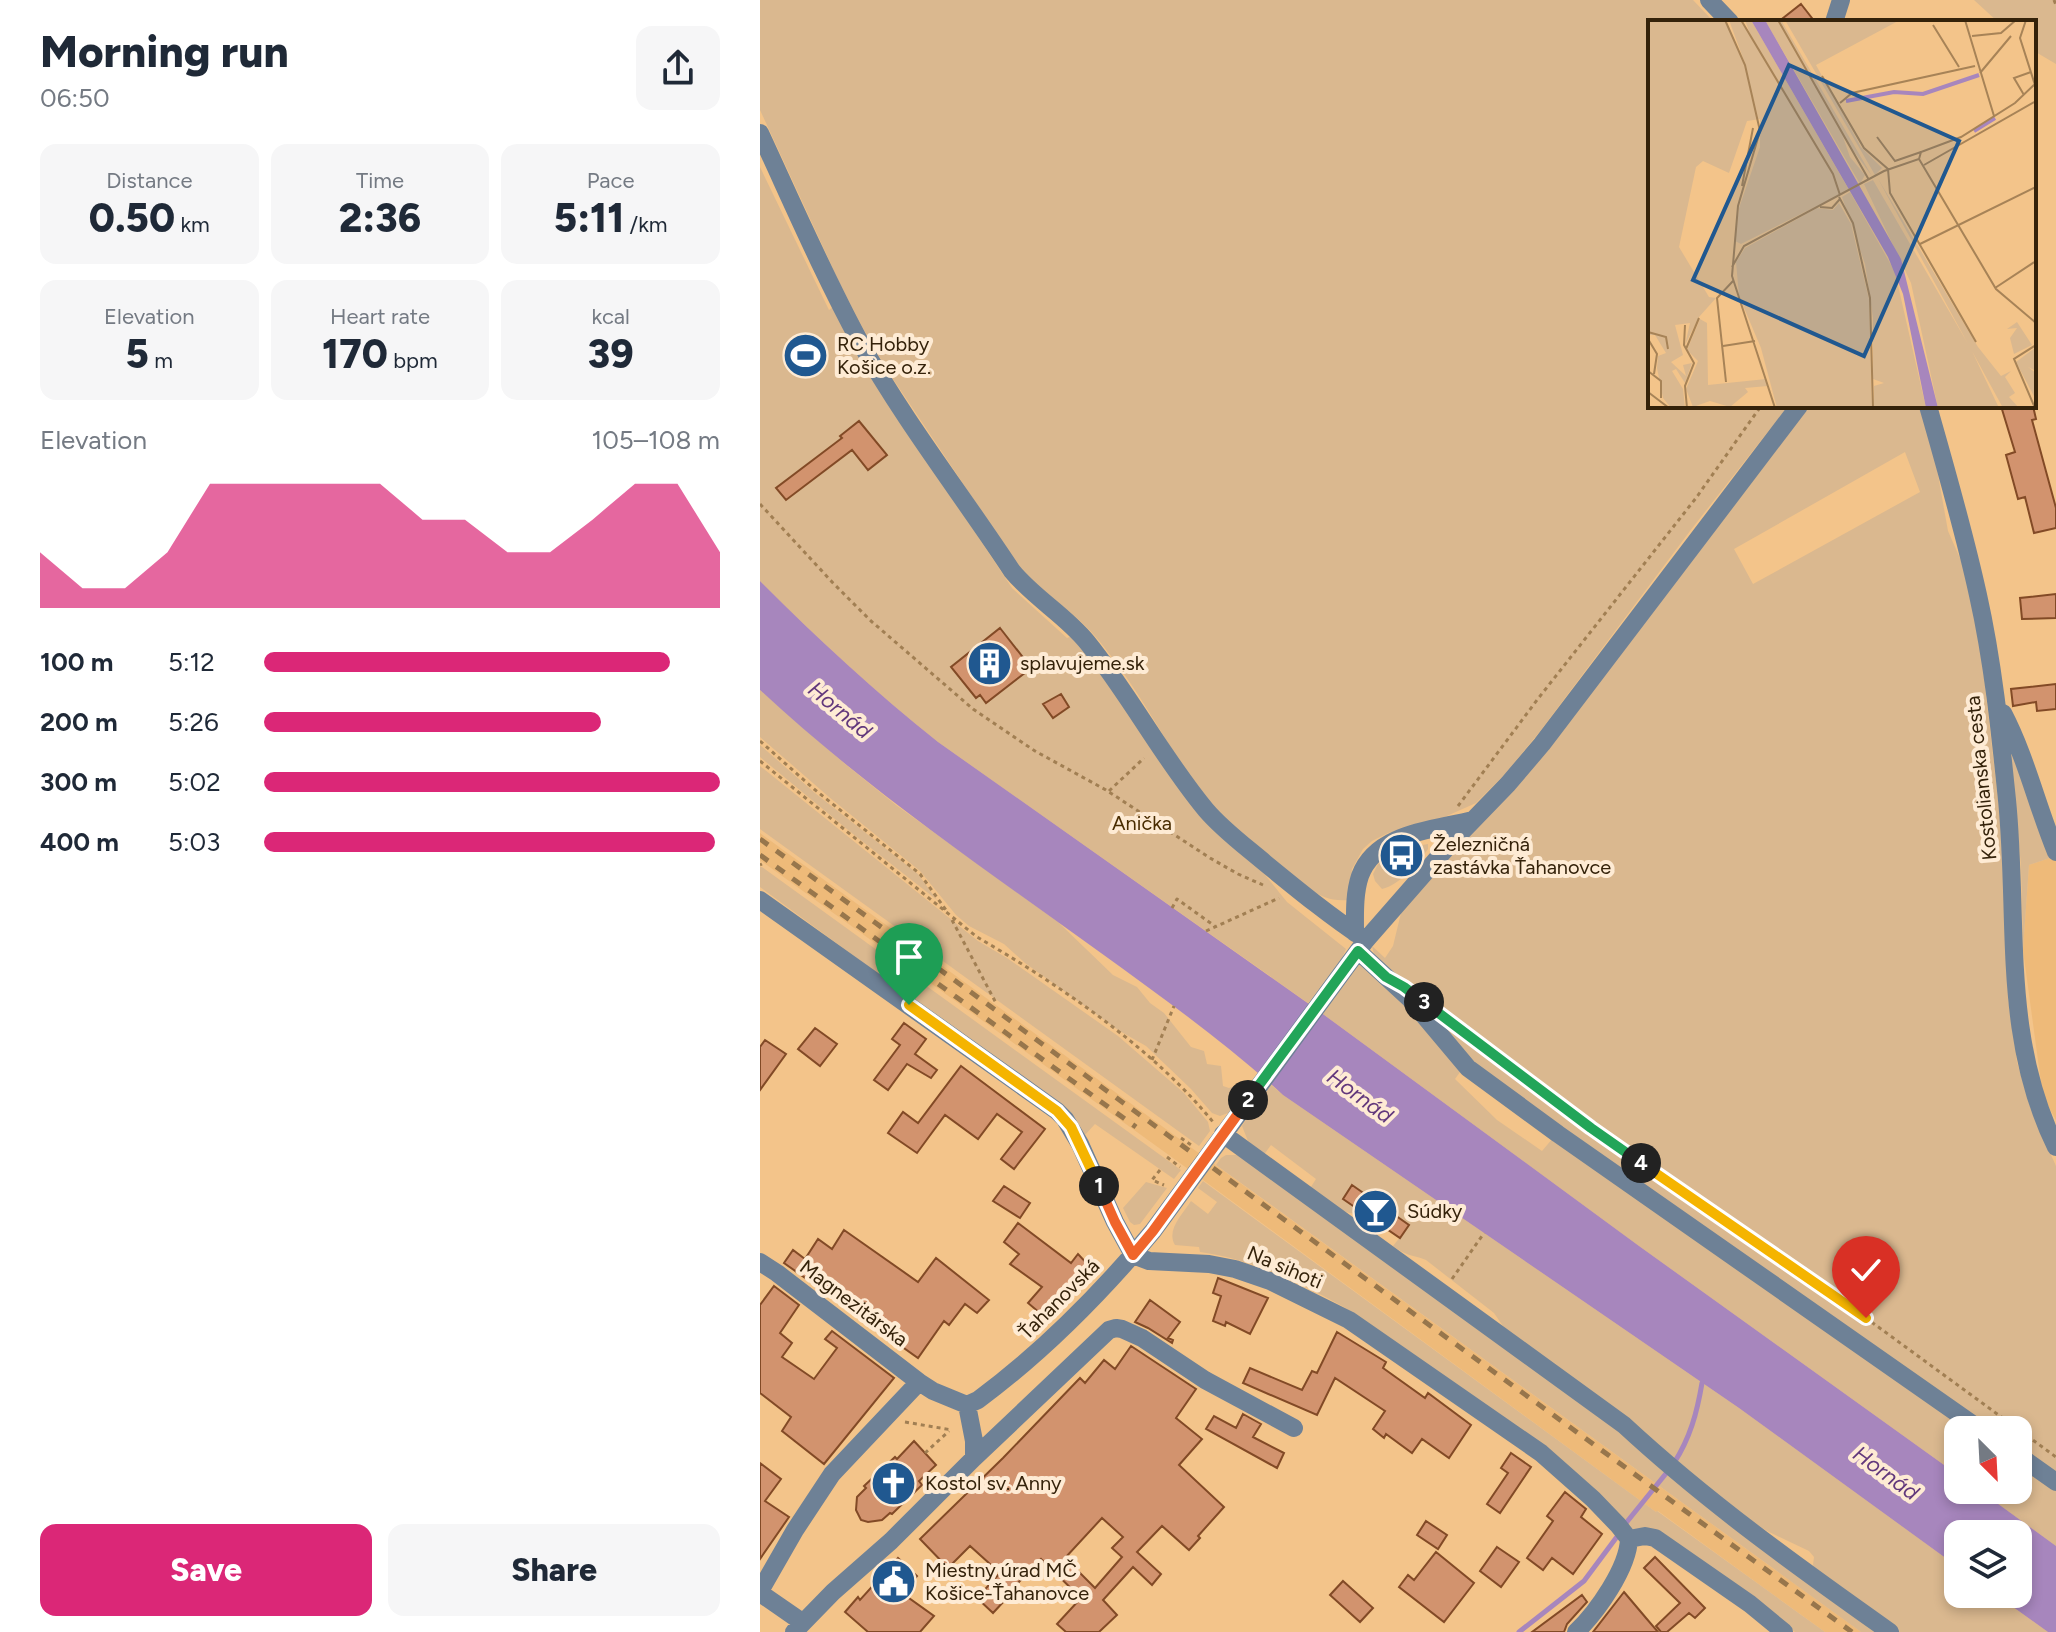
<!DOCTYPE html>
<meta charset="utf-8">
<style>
:root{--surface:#fff;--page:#f6f6f7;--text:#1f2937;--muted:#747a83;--accent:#db2777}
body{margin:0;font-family:Figtree,sans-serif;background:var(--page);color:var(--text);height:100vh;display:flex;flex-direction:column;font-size:30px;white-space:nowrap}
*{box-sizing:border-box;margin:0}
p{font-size:26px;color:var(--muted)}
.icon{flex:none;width:44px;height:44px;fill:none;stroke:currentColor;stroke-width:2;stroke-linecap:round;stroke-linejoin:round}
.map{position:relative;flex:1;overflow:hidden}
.drawer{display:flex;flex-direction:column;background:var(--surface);width:760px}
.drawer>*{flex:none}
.needle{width:52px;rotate:156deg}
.tools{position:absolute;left:1184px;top:1416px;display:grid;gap:16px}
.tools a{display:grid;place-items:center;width:88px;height:88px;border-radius:16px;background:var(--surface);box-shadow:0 4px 12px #0003;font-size:40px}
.pin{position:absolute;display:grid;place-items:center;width:68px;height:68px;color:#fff;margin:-82px -34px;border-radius:50% 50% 50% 0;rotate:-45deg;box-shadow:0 0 8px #0007}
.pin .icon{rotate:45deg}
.km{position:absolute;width:40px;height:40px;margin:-20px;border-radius:50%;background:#222;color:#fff;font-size:22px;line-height:40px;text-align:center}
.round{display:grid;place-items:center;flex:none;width:84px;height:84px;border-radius:16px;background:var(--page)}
.head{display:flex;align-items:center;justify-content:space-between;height:136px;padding:0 40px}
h1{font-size:44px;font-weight:800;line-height:60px}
.stats{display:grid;grid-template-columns:repeat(3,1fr);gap:12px;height:136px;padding:8px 40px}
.stats div{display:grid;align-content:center;border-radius:16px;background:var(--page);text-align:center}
.stats b{font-size:40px;font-weight:800}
.stats small{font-size:22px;font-weight:400}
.stats p{font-size:22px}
.chart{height:224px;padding:16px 40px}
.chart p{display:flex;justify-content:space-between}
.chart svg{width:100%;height:144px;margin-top:8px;fill:var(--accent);opacity:.7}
.action{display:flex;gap:16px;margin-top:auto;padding:16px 40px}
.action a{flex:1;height:92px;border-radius:16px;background:var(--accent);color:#fff;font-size:32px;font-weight:800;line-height:92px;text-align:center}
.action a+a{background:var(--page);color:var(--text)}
ul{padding:0 40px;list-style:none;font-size:26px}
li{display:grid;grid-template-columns:128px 96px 1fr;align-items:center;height:60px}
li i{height:20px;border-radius:10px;background:var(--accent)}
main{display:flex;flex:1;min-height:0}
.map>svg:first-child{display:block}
.built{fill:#eeba79}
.green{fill:#dab88f;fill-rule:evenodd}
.water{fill:#a786bd}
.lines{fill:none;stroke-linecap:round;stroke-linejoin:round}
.stream{stroke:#a786bd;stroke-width:5}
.building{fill:#d2936e;stroke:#824a26;stroke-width:2;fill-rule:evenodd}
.path{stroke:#a17f53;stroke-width:3;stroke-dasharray:4 4;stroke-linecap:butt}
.minor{stroke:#6e8196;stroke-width:18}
.rail{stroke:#97764c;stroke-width:5;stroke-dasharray:10 10;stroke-linecap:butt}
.split-1-casing{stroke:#fff;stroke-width:16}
.split-2-casing{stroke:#fff;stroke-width:16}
.split-3-casing{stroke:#fff;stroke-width:16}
.split-4-casing{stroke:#fff;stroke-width:16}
.split-5-casing{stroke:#fff;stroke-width:16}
.split-1{stroke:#f5b400;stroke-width:10}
.split-2{stroke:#f0652b;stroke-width:10}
.split-3{stroke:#22a559;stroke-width:10}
.split-4{stroke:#22a559;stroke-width:10}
.split-5{stroke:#f5b400;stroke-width:10}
.labels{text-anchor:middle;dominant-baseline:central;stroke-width:8;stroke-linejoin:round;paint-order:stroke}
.poi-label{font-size:20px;fill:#34220a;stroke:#feebd4;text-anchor:start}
.street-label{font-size:20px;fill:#34220a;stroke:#feebd4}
.park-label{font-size:20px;fill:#492c00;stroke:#feebd4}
.water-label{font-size:22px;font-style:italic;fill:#62387c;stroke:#feebd4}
.inset-river{fill:none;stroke:#a786bd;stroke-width:4}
.inset-road{fill:none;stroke:#a78357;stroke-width:2}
.view{fill:#205890;fill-opacity:0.15;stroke:#205890;stroke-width:4}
.inset-edge{fill:none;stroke:#34220a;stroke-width:4}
</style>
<main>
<section class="drawer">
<div class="head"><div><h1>Morning run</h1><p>06:50</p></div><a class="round"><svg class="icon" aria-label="share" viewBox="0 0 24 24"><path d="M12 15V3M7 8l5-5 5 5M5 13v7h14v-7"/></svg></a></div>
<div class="stats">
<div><p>Distance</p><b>0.50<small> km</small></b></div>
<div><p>Time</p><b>2:36</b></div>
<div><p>Pace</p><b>5:11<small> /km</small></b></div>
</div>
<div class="stats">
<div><p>Elevation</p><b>5<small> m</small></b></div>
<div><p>Heart rate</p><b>170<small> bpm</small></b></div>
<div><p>kcal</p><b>39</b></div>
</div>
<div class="chart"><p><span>Elevation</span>105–108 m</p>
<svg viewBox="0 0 160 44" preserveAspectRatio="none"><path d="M0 44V27L10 38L20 38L30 27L40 6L50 6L60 6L70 6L80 6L90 17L100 17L110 27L120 27L130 17L140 6L150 6L160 27V44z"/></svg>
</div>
<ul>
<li><b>100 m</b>5:12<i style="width:89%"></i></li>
<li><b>200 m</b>5:26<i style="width:74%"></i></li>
<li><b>300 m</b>5:02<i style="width:100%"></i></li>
<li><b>400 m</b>5:03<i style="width:99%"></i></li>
</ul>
<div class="action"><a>Save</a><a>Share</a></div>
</section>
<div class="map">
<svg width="1296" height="1632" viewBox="0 0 1296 1632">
<rect width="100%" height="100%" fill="#f3c48a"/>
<path class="built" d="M0,833L436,1151L1101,1632H1065L898,1511L896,1512L424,1166L0,860Z
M1296,856V1120L1283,1097L1263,950L1269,865Z"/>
<path class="green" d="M0,0H933L954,22H890V406H1028L930,531L781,730L744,775L716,803L680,819L628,833L612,841L603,849L592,869L588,900C559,903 541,882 520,865C497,845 471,827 451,804C427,776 409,744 389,712C374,688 358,664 340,642C317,613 284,594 259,567L129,373L104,330L81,286L0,110Z
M1214,0H1296V64L1274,51V22H1238Z
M0,167L69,310L73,307L122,392L252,588L307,638L312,636L527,902L586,949L581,960L548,1003L178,742C115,692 57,638 0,581Z
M1050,406H1160L1175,458L1188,531L1206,572L1222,660L1241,826L1248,999L1257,1062L1271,1110L1296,1166V1475L1258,1448V1430H1232L712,1064L615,958L612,946L625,958L633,946L641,913L651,899L796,739ZM1145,452L1160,492L993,584L974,549Z
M0,690L85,764L136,805L298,922L353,975L377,987L390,1003L404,1013L431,1047L444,1051L447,1064L461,1066L463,1086L469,1088L479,1084L486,1089L468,1113L460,1116L452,1113L431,1089L386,1046L358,1030L265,963L244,944L209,926L196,915L160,871L69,797L0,737Z
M0,745L55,793L158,874L177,900L93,834L0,757Z
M1253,752L1293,857L1269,865L1263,950L1261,866L1251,759Z
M0,766L218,941L247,958L358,1036L424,1093L448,1122L450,1131L439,1146L0,829Z
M668,844V849C658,863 640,885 622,889L615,881L613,874L618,864L633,854L637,862L649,857L646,848Z
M0,867H2L421,1170L414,1179L335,1124L324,1136L315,1118L0,887Z
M602,964L608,966L703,1068L695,1079L737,1120L782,1151L793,1138L1211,1430H1198V1475L879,1246L563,1014L599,965Z
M510,1084L523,1095L979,1408L1198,1567V1594H1235L1288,1632H1138L1056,1571L1053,1565L1054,1557L1049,1551L1007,1531L951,1495L745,1329L734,1313L666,1260C653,1255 646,1256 633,1246L649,1226L592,1186L583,1199L605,1214C582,1216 567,1202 549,1190L556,1179L511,1145L503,1156L488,1141L482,1126Z
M466,1155H476L482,1158L794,1381L1124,1632H1101L456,1165L461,1158Z
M443,1181L896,1512L897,1511L1065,1632H1035L1017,1618L869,1528L834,1488L781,1444L584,1307C539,1282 492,1259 440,1252L439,1247L415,1245C406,1230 422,1215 431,1201L448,1214L457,1202L438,1188Z
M386,1182L407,1188L380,1224L374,1225L370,1222L363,1208Z
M1258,1463L1296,1489V1546L1219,1490H1258Z"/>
<path class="water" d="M0,581C57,638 115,692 178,742L556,1009L879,1246L1198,1475V1490H1219L1296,1546V1632H1288L1235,1594H1258V1534H1198V1567L979,1408L523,1095C466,1043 403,998 341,953C225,869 105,788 0,690Z"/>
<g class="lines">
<path class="stream" d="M914,1463C930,1438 937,1413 942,1383
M866,1523L908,1471
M759,1632L824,1581L856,1538"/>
</g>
<path class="building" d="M1041,4L1055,22H1018Z
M1241,406H1273L1276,419L1272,420L1296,508V528L1274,533L1265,497L1258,499L1246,455L1255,452Z
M99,421L127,455L108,470L92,450L26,500L16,488L82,438L80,436Z
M1296,594V618L1262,619L1260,598Z
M240,628L265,660L264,661L270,669L226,703L220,695L216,698L191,667Z
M1296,684V709L1277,711L1276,702L1253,706L1251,689Z
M301,694L309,707L293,718L283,704Z
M144,1023L166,1039L155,1054L177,1070L171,1078L147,1064L128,1090L114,1080L140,1045L132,1039Z
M55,1028L77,1044L60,1066L38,1049Z
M5,1040L26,1054L0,1090V1047Z
M201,1066L285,1129L254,1169L241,1159L262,1132L237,1114L218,1139L185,1115L157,1153L128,1133L143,1112L158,1123Z
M592,1185L649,1225L640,1238L583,1199Z
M244,1186L270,1203L260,1218L233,1201Z
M258,1223L311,1263L318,1254L333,1270L287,1319L268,1303L282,1287L250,1264L259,1254L244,1242Z
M84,1230L158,1282L176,1258L229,1300L217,1313L205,1304L189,1325L184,1321L158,1358L24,1263L33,1250L45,1259L58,1239L72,1249Z
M458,1278L508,1298L490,1334L466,1322L465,1326L453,1321L461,1296L453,1293Z
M14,1286L39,1305L20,1333L32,1343L22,1357L54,1379L77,1348L65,1339L72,1331L134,1378L64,1464L22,1431L31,1417L0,1393V1305Z
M390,1300L420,1322L408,1338L413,1340L412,1343L388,1328L375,1322Z
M577,1332L626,1362L623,1368L665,1398L668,1393L711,1425L689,1458L662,1439L652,1453L626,1434L624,1438L613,1429L625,1411L575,1378L557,1415L483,1383L490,1368L542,1390L552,1371L557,1373Z
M371,1346L436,1389L416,1418L442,1439L419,1465L464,1507L438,1536L440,1538L429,1550L402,1526L377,1552L401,1574L392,1585L373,1567L343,1600L357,1615L339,1632H306L297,1624L321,1598L281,1559L255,1586L257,1587L233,1613L217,1598L240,1573L210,1546L188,1568L160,1539L243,1458L320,1378L325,1383L344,1360L355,1369ZM342,1518L363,1537L352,1548L362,1557L335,1588L305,1558Z
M483,1414L501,1424L493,1437L524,1453L517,1468L446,1429L454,1416L476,1428Z
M154,1441L176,1465L159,1481L162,1485L132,1514L130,1513L122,1520L108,1522L101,1520L96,1510L97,1497L106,1488L104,1486L135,1457L137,1459Z
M751,1453L771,1467L740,1513L727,1504L748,1473L741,1468Z
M0,1463L21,1479L5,1501L29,1517L0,1559Z
M805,1492L826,1509L821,1517L842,1534L813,1574L792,1558L783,1570L767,1558L793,1521L787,1516Z
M666,1521L687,1535L678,1549L657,1535Z
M737,1547L759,1562L741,1587L720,1571Z
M676,1552L714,1583L684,1622L639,1587L648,1575L654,1580Z
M895,1557L945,1608L935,1618L929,1613L907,1632H901L896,1626L920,1603L884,1568Z
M138,1558L157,1576L142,1593L174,1616L160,1632H108L85,1612L98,1597L100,1600Z
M583,1581L613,1608L600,1622L570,1595Z
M864,1592L886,1618L898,1632H833Z
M822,1595L827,1602L807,1624L804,1632H772Z"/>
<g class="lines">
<path class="path" d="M1294,0L1296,5
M0,504L73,583L111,621L213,709L275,751L346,790L450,858L478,874L503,885
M0,741L54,789L160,874L186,910
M0,761L217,937C298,984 394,1049 453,1122
M349,791L384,758
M698,806L777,700L936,498L1001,406
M0,865L2,864
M412,908L417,899L456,927
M192,920L236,1003
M446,931L519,898
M701,1030L831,1128L1106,1318L1296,1457
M392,1060L414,1006
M421,1138L434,1147
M407,1157L420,1167
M400,1170L392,1180L404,1185
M692,1279L724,1233
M145,1422L192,1430
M165,1453L189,1431"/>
<path class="minor" d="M949,0L970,22
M1074,22L1081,0
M0,133C32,202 63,274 100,342C145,422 202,495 252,571C274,598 305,615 327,642C370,695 402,757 446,810C463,830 485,846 505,863C538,890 571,917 606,940
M1168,406C1186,469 1204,531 1218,595C1233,662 1240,731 1247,800C1259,919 1241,1036 1296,1147
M1243,713C1266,757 1277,806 1296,852
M0,900L297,1111L305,1119L320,1144L355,1222L373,1255L389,1261L449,1264L475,1269L510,1281L589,1320L781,1453L833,1499L858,1525L869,1539
M595,933C595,914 594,894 600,876C616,832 674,830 713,820
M598,951L650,999L708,1068L798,1134L1221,1430
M463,1134L864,1425C946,1501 1038,1567 1130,1632
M0,1262L17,1273L159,1382L173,1391L207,1405L218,1400C283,1352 341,1293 393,1231L606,940L690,844L748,784L782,744L1039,406
M1258,1455L1296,1482
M214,1458L349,1330L356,1328L362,1329L382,1338L445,1380L534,1428
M869,1539L885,1536L895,1538L990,1604L1024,1632
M0,1591L35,1530L72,1474L159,1382
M0,1593L42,1622
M34,1632L73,1592L131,1541L214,1458V1441L207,1405
M816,1632C837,1612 868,1568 869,1539"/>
<path class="rail" d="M0,839L1092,1632
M0,855L376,1127"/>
</g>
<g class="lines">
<defs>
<path id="split-1" d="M149,1005L297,1111L311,1127L339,1186"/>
<path id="split-2" d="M339,1186L355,1222L373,1255L393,1231L488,1100"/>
<path id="split-3" d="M488,1100L598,951L626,977L644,987L664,1002"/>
<path id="split-4" d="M664,1002L831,1128L881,1163"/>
<path id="split-5" d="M881,1163L1106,1318"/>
</defs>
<use href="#split-1" class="split-1-casing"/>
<use href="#split-2" class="split-2-casing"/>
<use href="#split-3" class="split-3-casing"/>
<use href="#split-4" class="split-4-casing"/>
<use href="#split-5" class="split-5-casing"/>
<use href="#split-1" class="split-1"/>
<use href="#split-2" class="split-2"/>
<use href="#split-3" class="split-3"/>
<use href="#split-4" class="split-4"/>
<use href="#split-5" class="split-5"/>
</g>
<defs>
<symbol id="stadium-disc" viewBox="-11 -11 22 22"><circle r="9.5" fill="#205890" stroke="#feebd4"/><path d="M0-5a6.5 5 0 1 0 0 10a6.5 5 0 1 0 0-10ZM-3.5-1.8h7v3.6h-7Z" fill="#fff"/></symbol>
<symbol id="building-disc" viewBox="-11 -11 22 22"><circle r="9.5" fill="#205890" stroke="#feebd4"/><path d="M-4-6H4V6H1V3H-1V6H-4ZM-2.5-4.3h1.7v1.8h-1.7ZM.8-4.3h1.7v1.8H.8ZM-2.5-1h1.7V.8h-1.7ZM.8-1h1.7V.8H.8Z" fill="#fff"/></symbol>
<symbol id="bus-disc" viewBox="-11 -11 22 22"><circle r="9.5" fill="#205890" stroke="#feebd4"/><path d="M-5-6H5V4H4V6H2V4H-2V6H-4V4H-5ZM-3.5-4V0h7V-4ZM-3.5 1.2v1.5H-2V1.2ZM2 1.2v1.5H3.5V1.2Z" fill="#fff"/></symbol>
<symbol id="bar-disc" viewBox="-11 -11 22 22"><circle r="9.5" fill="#205890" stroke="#feebd4"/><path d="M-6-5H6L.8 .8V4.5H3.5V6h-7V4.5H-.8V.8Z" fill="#fff"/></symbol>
<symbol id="church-disc" viewBox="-11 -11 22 22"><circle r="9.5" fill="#205890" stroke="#feebd4"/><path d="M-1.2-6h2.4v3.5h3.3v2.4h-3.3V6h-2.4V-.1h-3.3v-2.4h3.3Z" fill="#fff"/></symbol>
<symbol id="civic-disc" viewBox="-11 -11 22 22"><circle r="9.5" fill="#205890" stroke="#feebd4"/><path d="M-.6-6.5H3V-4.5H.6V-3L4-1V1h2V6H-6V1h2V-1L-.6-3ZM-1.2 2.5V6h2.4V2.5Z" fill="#fff"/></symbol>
</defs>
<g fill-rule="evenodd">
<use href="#stadium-disc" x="20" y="330" width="51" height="51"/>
<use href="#building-disc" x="204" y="638" width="51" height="51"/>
<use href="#bus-disc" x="616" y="830" width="51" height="51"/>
<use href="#bar-disc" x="590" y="1186" width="51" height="51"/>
<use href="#church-disc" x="108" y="1458" width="51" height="51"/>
<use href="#civic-disc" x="108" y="1556" width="51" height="51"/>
</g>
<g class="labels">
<g class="poi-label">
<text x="77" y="344">RC Hobby<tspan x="77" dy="23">Košice o.z.</tspan></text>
<text x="260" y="663">splavujeme.sk</text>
<text x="673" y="844">Železničná<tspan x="673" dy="23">zastávka Ťahanovce</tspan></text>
<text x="647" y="1211">Súdky</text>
<text x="165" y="1483">Kostol sv. Anny</text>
<text x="165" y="1570">Miestny úrad MČ<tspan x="165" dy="23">Košice-Ťahanovce</tspan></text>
</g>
<g class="street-label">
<text transform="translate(1221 778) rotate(-96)">Kostolianska cesta</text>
<text transform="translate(525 1267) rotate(23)">Na sihoti</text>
<text transform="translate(299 1299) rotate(-45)">Ťahanovská</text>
<text transform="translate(94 1303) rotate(37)">Magnezitárska</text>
</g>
<g class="park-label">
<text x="382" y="823">Anička</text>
</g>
<g class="water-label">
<text transform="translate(80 710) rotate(40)">Hornád</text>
<text transform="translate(600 1096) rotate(36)">Hornád</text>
<text transform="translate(1126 1473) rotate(36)">Hornád</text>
</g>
</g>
<g transform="translate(888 20)">
<rect width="388" height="388" fill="#f3c48a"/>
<path d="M0,0H77L99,49L81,0H92L186,154L102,14L97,0H103L201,170L93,224L87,221L91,188L112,127V99L99,101L81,153L55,141L48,147L31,227L61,277L68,278L51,297L37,325L42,303L27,305L35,335L23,342L38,356L35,345L44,343L37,363L28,349L24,351L35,369L37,388H23L15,378L9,348L10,336L18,333L7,315H0ZM117,0H133L224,156L195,117L202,137L217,155L212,164ZM137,0H252L168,45L213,127L234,148L227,155ZM229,157L330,327L353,356L363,351L357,357L367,373L361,377L371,388H355ZM225,160L323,329L351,388H290L263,263L216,164ZM202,172L247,252L278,388H226V366L236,363L225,359V298L217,244L194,177ZM191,183L203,204L221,279L224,388H129L113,328L91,276L88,242L97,228L169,188L185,190ZM52,299L59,303L60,365L118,359L120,366L97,368L100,372L82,387L62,381L45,387L38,369L50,341L39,330ZM369,302L384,325L366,334L362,318L369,308L359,309ZM388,327V351L380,347L388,353V380L368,342Z" fill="#dab88f"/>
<path d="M103,0H117L253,239L290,388H278L255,274L240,237Z" fill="#a786bd"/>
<path class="inset-river" d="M198,81L246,72L275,74L331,55M326,111L347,98"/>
<path class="inset-road" d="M77,0L97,45L112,111L90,186L84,256L127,388M93,0L185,154L192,175M130,0L221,160M317,0L346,96M378,0L372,18L387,65M285,5L311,47M324,16L353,13L368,0M332,53L363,16M174,56L216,128L240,149L242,173L328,322M376,75L366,58L383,52M192,83L204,73L327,46M229,117L247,141L273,132M271,139L348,269L388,303M276,145L388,81M94,166L105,108M191,177L205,203L222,278L225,388M172,187L184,188L192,179M272,224L388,167M84,247L96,226L236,151L271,139L273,132L313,117L367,83L388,63M347,268L388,241M37,305L36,325L46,343L37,366L39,388M0,312L18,317L20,329M0,319L9,334L6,354M75,326L107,321M38,329L51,298M0,351L13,361V378M78,362L69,278L85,261M0,372L21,388M387,388L366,339L388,325"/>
<path class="view" d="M141,45L311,121L216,336L45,260Z"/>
<rect width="388" height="388" class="inset-edge"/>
</g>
</svg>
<div class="tools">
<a><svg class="needle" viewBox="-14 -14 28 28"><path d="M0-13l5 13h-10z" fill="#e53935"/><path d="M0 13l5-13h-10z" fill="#747a83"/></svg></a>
<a><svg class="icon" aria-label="layers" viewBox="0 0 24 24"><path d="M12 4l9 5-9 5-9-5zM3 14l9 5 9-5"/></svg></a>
</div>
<div class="pin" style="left:149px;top:1005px;background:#1e9e55"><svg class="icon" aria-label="arrive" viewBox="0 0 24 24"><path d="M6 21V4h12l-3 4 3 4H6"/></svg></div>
<div class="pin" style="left:1106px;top:1318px;background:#d93025"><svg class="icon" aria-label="check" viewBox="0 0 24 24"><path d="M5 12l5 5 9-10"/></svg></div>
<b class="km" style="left:339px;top:1186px">1</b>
<b class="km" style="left:488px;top:1100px">2</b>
<b class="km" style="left:664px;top:1002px">3</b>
<b class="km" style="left:881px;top:1163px">4</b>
</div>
</main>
